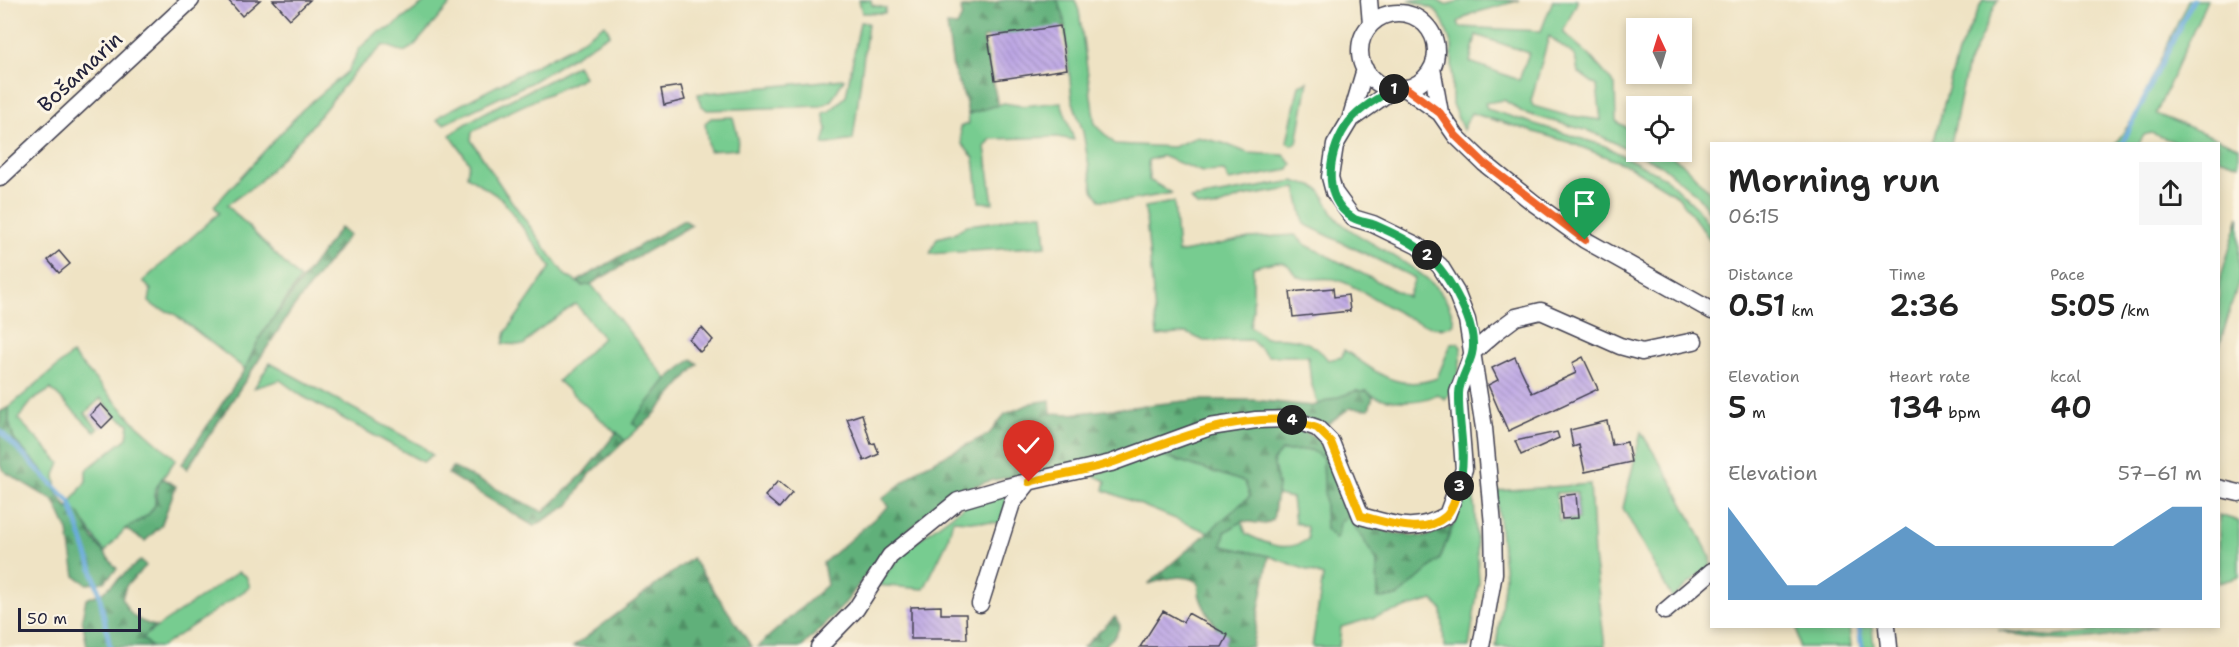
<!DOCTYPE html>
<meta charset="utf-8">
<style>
:root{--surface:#fff;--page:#f6f6f6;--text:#222;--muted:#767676;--accent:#1f6fb2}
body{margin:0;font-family:"Shantell Sans",sans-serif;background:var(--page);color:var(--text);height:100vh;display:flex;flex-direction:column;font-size:22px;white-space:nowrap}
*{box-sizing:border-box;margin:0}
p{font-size:20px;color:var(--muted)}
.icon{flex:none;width:33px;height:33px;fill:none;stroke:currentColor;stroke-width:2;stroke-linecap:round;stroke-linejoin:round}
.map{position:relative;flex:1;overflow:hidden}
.sheet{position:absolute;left:1710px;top:142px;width:510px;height:486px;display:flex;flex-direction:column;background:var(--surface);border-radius:0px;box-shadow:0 3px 9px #0003}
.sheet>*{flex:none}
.needle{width:39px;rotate:356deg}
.tools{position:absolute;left:1626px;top:18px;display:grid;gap:12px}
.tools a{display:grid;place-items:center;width:66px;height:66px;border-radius:0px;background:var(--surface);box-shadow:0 3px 9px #0003;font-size:30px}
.scale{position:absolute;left:18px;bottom:15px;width:123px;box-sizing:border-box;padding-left:6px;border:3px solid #22223b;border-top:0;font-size:16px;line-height:21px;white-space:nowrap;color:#22223b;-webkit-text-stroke:4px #fcf5e5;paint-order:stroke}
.pin{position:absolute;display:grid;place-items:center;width:51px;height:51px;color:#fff;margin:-62px -26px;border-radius:50% 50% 50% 0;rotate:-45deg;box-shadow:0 0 6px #0007}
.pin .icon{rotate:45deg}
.km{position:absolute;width:30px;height:30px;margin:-15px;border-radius:50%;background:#222;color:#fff;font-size:16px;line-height:30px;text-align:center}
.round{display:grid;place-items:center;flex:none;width:63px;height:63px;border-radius:0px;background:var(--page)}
.head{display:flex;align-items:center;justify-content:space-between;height:102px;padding:0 18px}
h1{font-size:33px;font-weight:600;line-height:45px}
.metrics{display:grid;grid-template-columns:repeat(3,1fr);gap:9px;height:102px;padding:6px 18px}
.metrics div{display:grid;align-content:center}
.metrics b{font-size:30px;font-weight:600}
.metrics small{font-size:16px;font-weight:400}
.metrics p{font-size:16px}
.chart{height:168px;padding:12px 18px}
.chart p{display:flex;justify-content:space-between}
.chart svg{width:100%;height:108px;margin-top:6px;fill:var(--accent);opacity:.7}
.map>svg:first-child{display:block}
.grass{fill:#77cc90;stroke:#4c7766;stroke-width:1.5;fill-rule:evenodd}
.forest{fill:url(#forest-firs);stroke:#42695a;stroke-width:1.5}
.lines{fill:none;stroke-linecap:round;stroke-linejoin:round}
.stream{stroke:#68aadc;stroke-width:5}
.building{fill:url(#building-back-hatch)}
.minor-casing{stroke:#413f50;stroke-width:19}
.minor{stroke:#fff;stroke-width:16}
.split-1-casing{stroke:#fff;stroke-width:12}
.split-2-casing{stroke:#fff;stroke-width:12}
.split-3-casing{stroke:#fff;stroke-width:12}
.split-4-casing{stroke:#fff;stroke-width:12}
.split-5-casing{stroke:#fff;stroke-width:12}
.split-1{stroke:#f0652b;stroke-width:8}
.split-2{stroke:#22a559;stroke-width:8}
.split-3{stroke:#22a559;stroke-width:8}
.split-4{stroke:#f5b400;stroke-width:8}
.split-5{stroke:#f5b400;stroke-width:8}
.labels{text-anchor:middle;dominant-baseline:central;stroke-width:6;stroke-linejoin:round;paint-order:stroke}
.street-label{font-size:21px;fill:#22223b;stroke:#fcf5e5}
</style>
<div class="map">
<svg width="2239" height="647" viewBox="0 0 2239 647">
<defs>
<pattern id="forest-firs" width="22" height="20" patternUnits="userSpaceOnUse" patternTransform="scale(1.5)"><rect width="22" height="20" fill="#61b07a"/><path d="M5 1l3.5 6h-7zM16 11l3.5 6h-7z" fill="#508f65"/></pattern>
<pattern id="building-back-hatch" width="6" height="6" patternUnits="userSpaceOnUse" patternTransform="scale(1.5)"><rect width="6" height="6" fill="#baa3e5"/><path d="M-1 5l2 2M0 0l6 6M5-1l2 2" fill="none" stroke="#9784bb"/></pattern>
</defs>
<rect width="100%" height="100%" fill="#fcf5e5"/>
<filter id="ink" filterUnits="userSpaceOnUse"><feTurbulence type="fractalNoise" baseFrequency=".0167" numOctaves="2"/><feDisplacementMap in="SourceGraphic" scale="12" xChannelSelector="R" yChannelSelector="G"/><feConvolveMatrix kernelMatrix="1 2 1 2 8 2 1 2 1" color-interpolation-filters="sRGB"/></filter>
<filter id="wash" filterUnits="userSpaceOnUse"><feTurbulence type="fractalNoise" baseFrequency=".008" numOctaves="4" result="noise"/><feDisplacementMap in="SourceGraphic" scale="24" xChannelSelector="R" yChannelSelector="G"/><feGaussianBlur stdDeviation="1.35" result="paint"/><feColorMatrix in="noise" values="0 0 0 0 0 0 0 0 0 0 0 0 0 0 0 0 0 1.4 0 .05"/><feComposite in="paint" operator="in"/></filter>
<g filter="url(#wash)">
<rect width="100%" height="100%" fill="#efe3c4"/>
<path class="grass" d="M428,0H454L414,46L404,52L384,45L353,74L309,129L258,183L227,205L300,279L260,337L245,369L173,313L157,308L149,302L151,290L143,281L219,213L214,206L302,110L348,71L360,48L378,32L389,29Z
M859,0H871L872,5L886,8L885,13H862Z
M1057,0H1075L1079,11L1095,125L1115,144L1173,147L1197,137L1223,143L1248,153L1284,155L1292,164L1289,170L1229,181L1224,171L1202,172L1162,156L1148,160L1149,180L1172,193L1126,201L1100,200L1093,190L1083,132L1072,99L1063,13Z
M1409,0H1437L1445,5L1463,0H1520L1471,14L1458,22L1460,27L1541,31L1553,0H1578L1563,32L1589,55L1615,85L1616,121L1636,134V152H1664L1681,162L1711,193V214L1698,196L1661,165L1592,132L1524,113L1504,100L1485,103L1487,109L1605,146L1667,179L1697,208L1710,226L1711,241L1678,196L1629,166L1571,143L1471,113L1463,130L1452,104V46L1443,21L1434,9ZM1476,35L1529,53L1519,80L1470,62ZM1549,36L1575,56L1578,72L1597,86L1601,120L1565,115L1533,106L1531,101Z
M1983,0H1998L1967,67L1951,144H1933L1958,53Z
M2188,0H2207L2156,114L2239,147V165L2219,158L2218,144H2180L2151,133L2144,135L2139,144H2115L2135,116Z
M860,22L868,23L853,140L823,145L827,129L823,113L830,111L846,96Z
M605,24L610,34L532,82L444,124L437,120L441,115L571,47Z
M577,65L584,77C547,96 507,110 472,132L471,140L505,192L565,275L583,286L591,284L667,379L633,423L639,428L625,441L558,381L603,338L576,304L537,331L524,345L503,344L506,332L551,267L502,199L467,176L469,162L450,135C488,106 536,90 577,65Z
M844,79L831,101L821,106L707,110L700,104L698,94Z
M1308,81L1297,143L1291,145L1287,142L1299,85Z
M1061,102L1074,140L1057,137L991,139L985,147L993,203L979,202L974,158L962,144L960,127L969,123L968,114L1004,103L1022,106Z
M733,117L738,137L737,149L709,151L705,123L711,118Z
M1294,181C1302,185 1311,183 1319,190C1329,199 1327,213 1345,226C1379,252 1449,275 1454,324C1427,342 1369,289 1338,280C1326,276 1313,281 1302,278C1294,276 1293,271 1289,266C1281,258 1263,265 1253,267V310L1250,326L1265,338C1290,337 1312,338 1328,360L1342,357L1344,350C1376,371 1397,393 1437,378L1451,344L1458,343L1461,347C1461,363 1457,388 1445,399L1437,394C1422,404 1380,404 1367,391H1356L1318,405L1311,382L1308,356H1268L1251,340L1204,341L1187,333L1157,336L1145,207L1174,202L1178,253L1249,238L1295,235L1306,245L1408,297L1415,278L1304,224L1296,188L1242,197L1214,208L1197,206L1191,199Z
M1043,214L1046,246L930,254L937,238L953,234L967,225L1000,221L1019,215Z
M2239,217V280L2219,347V283Z
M72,354L135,423L176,459L155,489V505L148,515L125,529L105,552C92,538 85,515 67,508L86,481V470L127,438L129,424L114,415L101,398L85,413L98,429L95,432L51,389L32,401L18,419L60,463L55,475L57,491L42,470L14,440L9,422V407Z
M270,363L422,446L432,455L423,462L302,396L280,380L254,388Z
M1641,432L1673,484L1711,558V565L1672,598L1623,508Z
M1311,450L1323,458L1326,529L1348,516L1377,561L1378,598L1421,574L1440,559L1460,508L1469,468L1472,467L1479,582L1469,647H1444L1442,610L1433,600L1341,627L1339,647H1312L1323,576L1269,556L1222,546L1225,532L1242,521L1246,534C1267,544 1287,554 1308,539L1307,527L1295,522L1292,498L1277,495L1278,485L1273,461L1281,451Z
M1155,453L1245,482L1250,496L1210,533L1104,490L1106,481L1092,475Z
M1590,484L1594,556L1605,647H1496L1505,577L1496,491ZM1577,492L1578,519L1559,521L1556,493Z
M1000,491L1009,495L1000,523L953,520L947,542L924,589L877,585L905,550L971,501Z
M2219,515L2239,521V577L2219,583Z
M238,572L246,576L250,587L161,647H151L141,638Z
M1797,627H1849L1851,647H1799Z
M1858,627H1872L1874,647H1860Z
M2128,627H2156C2102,640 2052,647 1998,630L2052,637Z"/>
<path class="forest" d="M1006,0H1057L1063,13L1065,27L983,38L998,105L968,114L965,99L953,69L947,25L957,26L962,16L961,8Z
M684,220L692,225L591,284L583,286L578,281Z
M340,228L349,235L291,311L187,469L182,464L245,369L260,337Z
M692,359L698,364L652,417L639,428L632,423L667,379Z
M1355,391H1367L1373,397L1369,409L1350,408L1324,427L1295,414L1102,460L989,481L966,489L934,509L885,550L842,607L802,647H757L827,585L823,563L889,506L882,499L922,467L989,434L1005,414L1032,403L1050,400L1051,413L1070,414L1194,400H1254L1313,406Z
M9,407V422L14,440L42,470L67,508L79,513L93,539L117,569L104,582L87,584L75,576L68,531L54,501L5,472L0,465V412Z
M1255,425L1292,426L1317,438L1361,516L1388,532L1425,537L1452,526L1440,559L1397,597L1378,598L1377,561L1348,516L1340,522L1338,537L1335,539L1326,529L1323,458L1311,450L1281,451L1273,461L1278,485L1273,520L1265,524L1242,521L1225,532L1222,546L1269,556L1252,647H1226C1220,628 1195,603 1199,584C1187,571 1163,580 1148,584L1250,496L1245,482L1155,453L1206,433Z
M617,432L625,441L588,476L569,505L534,526L448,474L452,467L543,512L583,474Z
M162,478L176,486L161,526L145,541L125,529C135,523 150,517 155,505C160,493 153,491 162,478Z
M692,558L752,647H573Z
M141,560L146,566L126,586L122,598C129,616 137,621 155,626L142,638L151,647H87L82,618L86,599L103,592Z
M1115,617L1120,625L1116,635L1103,647H1083Z"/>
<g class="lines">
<path class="stream" d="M2122,144L2193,0
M0,431L70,502L98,588L110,647
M1859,627L1862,647"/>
</g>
<g id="blocks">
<path class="building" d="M228,0H260L242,16Z
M273,0H310L290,19Z
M1060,26L1067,69L995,80L988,37Z
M681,86L685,100L664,105L661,89Z
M59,251L70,264L59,273L48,260Z
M1333,288L1334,297L1348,295L1350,311L1293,317L1290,292Z
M702,328L713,340L700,352L689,339Z
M1515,357L1532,393L1576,373L1572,363L1583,357L1598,389L1508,431L1488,385L1498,380L1492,368Z
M101,404L113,417L102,428L90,415Z
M862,414L871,444L875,443L879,454L864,461L847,419Z
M1607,421L1612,445L1627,442L1631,462L1585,472L1579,445L1573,447L1570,430Z
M1557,432L1559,438L1521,455L1515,441Z
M778,481L792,493L779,508L765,496Z
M1576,494L1578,518L1562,519L1560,496Z
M941,606V614H966L967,639H911V607Z
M1163,611L1183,622L1188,613L1228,635L1222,647H1140Z"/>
</g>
</g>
<g filter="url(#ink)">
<use href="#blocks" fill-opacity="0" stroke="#413f50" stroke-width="1.5"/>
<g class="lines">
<defs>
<path id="minor" d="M1369,0L1371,24
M1360 51a38 38 0 1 1 76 0a38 38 0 1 1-76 0Z
M1432,68L1440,113
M1365,69L1350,120L1335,145L1330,177L1334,192L1353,218L1373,224L1418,246L1440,266L1456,292L1467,320L1484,428L1493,525L1494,573L1481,647
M1405,88L1440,113L1456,136L1484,163L1535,204L1585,240L1712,311
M1350,120L1394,89
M0,178L191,0
M2218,488L2239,493
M980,604L1012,503L1029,482
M1665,611L1712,571
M1887,627L1889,647
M819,647L856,609L890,556L958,501L1006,487L1111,463L1210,427L1256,420L1291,419L1317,428L1331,442L1361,516C1396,525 1413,534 1447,515L1464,469L1458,392L1473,352L1496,332L1516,317L1541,311L1620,346L1642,352L1694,341"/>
</defs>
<use href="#minor" class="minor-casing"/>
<use href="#minor" class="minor"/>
</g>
</g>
<g class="lines" filter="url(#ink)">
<defs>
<path id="split-1" d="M1394,89L1406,88L1440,113L1456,136L1484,163L1585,240"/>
<path id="split-2" d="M1394,89C1380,96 1359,109 1349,122C1329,148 1319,197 1353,218C1359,222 1368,222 1375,225C1393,233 1413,242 1427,255"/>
<path id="split-3" d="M1427,255C1448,273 1479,326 1472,354C1469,367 1459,380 1459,394C1458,425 1468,455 1459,486"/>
<path id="split-4" d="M1292,420L1317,428L1331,442L1361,516C1387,522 1423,537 1446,516C1452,510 1457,494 1459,486"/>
<path id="split-5" d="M1029,482C1057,475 1087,471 1114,462C1172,441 1228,415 1292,420"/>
</defs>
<use href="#split-1" class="split-1-casing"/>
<use href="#split-2" class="split-2-casing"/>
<use href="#split-3" class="split-3-casing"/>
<use href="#split-4" class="split-4-casing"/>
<use href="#split-5" class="split-5-casing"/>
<use href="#split-1" class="split-1"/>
<use href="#split-2" class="split-2"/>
<use href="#split-3" class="split-3"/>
<use href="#split-4" class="split-4"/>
<use href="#split-5" class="split-5"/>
</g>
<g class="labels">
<g class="street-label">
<text transform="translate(80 72) rotate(-43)">Bošamarin</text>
</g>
</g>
</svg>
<div class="tools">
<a><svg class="needle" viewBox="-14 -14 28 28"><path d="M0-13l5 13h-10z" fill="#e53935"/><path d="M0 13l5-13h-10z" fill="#767676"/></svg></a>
<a><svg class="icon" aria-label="locate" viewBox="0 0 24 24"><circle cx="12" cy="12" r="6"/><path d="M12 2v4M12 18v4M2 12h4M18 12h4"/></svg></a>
</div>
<div class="scale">50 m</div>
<div class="pin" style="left:1585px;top:240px;background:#1e9e55"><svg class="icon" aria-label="arrive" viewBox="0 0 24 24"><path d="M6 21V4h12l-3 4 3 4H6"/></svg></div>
<div class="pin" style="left:1029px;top:482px;background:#d93025"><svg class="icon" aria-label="check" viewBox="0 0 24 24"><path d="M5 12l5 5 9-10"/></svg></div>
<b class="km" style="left:1394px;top:89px">1</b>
<b class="km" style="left:1427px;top:255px">2</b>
<b class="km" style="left:1459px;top:486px">3</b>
<b class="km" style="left:1292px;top:420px">4</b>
<section class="sheet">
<div class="head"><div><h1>Morning run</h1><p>06:15</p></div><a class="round"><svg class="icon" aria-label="share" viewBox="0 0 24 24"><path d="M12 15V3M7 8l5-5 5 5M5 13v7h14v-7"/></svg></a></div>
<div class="metrics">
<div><p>Distance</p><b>0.51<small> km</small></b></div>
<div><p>Time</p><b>2:36</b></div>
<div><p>Pace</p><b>5:05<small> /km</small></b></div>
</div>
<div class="metrics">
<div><p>Elevation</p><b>5<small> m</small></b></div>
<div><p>Heart rate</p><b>134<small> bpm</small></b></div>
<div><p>kcal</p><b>40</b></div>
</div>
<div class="chart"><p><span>Elevation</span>57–61 m</p>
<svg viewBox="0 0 160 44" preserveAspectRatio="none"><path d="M0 44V6L10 22L20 38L30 38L40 30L50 22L60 14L70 22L80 22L90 22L100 22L110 22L120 22L130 22L140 14L150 6L160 6V44z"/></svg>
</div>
</section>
</div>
